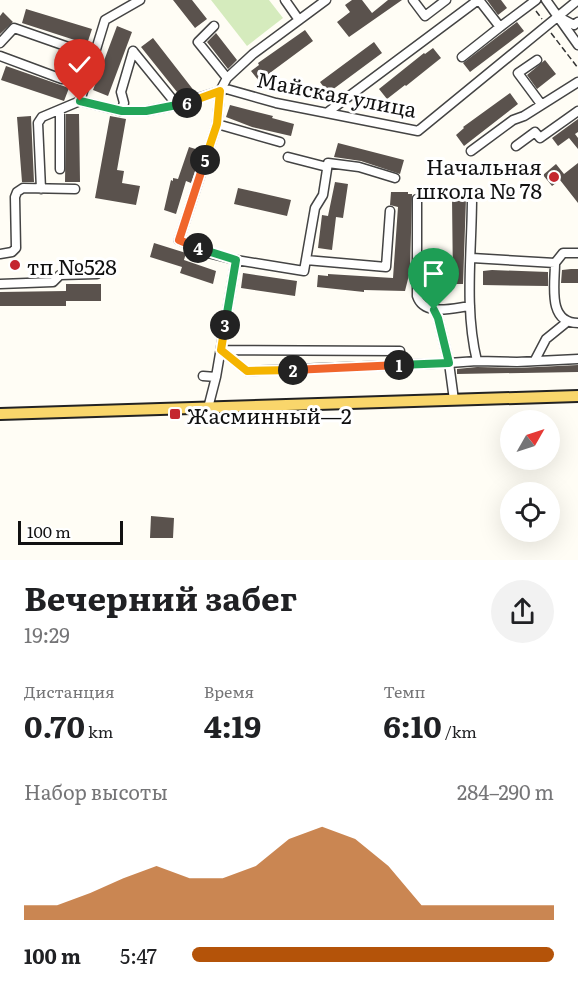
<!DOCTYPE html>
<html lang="ru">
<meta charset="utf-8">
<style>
:root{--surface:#fff;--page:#f2f2f2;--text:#202124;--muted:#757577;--accent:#b45309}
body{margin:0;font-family:Literata,serif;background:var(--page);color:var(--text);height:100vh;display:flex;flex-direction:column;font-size:22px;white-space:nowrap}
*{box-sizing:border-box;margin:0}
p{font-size:20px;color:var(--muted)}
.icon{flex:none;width:33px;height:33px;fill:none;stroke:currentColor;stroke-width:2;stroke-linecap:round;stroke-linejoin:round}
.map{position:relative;height:560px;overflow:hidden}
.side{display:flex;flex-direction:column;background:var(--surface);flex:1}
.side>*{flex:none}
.needle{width:39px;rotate:51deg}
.buttons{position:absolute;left:500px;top:410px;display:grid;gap:12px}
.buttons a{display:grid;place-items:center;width:60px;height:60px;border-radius:50%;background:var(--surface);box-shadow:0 6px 24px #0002;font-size:30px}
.scale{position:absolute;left:18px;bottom:15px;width:105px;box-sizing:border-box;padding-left:6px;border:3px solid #111;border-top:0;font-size:16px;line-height:21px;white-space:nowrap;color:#111;-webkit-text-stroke:4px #fff;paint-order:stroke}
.pin{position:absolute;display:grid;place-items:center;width:51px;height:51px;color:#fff;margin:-62px -26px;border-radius:50% 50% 50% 0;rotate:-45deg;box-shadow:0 0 6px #0007}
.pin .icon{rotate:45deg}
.km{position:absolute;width:30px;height:30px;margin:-15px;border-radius:50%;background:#222;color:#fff;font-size:16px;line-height:30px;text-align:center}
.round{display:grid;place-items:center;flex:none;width:63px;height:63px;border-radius:32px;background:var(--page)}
.overview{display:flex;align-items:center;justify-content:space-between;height:102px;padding:0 24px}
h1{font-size:33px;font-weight:700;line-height:45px}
.metrics{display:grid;grid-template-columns:repeat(3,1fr);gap:9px;height:102px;padding:6px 24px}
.metrics div{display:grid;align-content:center}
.metrics b{font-size:30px;font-weight:700}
.metrics small{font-size:16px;font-weight:400}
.metrics p{font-size:16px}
.chart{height:168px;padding:12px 24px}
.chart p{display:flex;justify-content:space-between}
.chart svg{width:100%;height:108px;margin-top:6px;fill:var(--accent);opacity:.7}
ul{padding:0 24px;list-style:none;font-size:20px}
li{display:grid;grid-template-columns:96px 72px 1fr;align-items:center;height:45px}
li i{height:15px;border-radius:8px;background:var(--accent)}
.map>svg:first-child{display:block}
.green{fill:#d5ebbd}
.building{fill:#5a524d}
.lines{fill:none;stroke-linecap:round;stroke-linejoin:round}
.minor-casing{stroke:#444;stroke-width:11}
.major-casing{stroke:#222;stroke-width:14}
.path{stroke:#333;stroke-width:1.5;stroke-dasharray:6 3;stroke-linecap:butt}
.minor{stroke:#fff;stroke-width:8}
.major{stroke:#f9d66b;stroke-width:10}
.split-1-casing{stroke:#fff;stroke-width:12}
.split-2-casing{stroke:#fff;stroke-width:12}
.split-3-casing{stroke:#fff;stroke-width:12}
.split-4-casing{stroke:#fff;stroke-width:12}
.split-5-casing{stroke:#fff;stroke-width:12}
.split-6-casing{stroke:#fff;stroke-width:12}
.split-7-casing{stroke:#fff;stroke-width:12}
.split-1{stroke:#22a559;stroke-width:8}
.split-2{stroke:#f0652b;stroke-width:8}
.split-3{stroke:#f5b400;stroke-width:8}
.split-4{stroke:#22a559;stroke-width:8}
.split-5{stroke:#f0652b;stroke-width:8}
.split-6{stroke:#f5b400;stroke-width:8}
.split-7{stroke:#22a559;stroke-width:8}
.poi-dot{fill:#c4262e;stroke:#fff;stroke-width:2}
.labels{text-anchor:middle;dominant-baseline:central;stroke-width:6;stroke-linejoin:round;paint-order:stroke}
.street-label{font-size:21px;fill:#111;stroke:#fff}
.poi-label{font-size:21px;fill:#111;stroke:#fff;text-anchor:start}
</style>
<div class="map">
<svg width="578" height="560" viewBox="0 0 578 560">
<rect width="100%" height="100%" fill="#fffdf5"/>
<path class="green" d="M211,0H269L283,18L247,46Z"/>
<path class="building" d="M173,0H192L207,19L195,28Z
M352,0H362L372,13L388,0H402L349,37L337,22L350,12L345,5Z
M487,0H501L507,8L498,15Z
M26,9L92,29L87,44L22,23Z
M3,12L13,22L0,34V16Z
M517,22L524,31L470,72L463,63Z
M117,26L132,32L108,96L93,90Z
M305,30L313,41L259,81L251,71L259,65L258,63Z
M216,33L237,60L228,69L207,42Z
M153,38L195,92L194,93L181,97L141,47Z
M374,42L382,53L328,93L320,82Z
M433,48L441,58L406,86L405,85L387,99L379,89L424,53L425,54Z
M545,60L556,74L537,89L527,75Z
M6,66L69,88L64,101L1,80Z
M510,93L518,104L464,146L456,135L464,128L463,127Z
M230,105L273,116L272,118L294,124L291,136L252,127L226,117Z
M66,114H79L80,182H65Z
M31,116L34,182H22L17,117Z
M110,116L126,119L117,170L124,171L122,183L140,186L136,205L95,198Z
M578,119V132L575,134L578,138V149L569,138L558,146L552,138Z
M338,143L404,160L400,174L361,161L334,157Z
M189,147L202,151L191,183L186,181L176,214L164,210L171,180L173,181V178L178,179Z
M578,163V203L560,180L552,186L543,175L556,164L564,174Z
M335,182L348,184L343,218L336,217L332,250L318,248L322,215L328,216Z
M238,188L291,200L287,216L234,204Z
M391,192H408V194H412L410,271L405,291L364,290V292L317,287L318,275L328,276V274L393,278L398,207L390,205Z
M452,198H466L463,284H453Z
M154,243L186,253L184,260L216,271L213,284L180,273L182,267L150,257Z
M571,269H578V283H561L562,270Z
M492,270L548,272V286L483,285V271Z
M243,273L297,281L295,296L241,288Z
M66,284H101V301H66V306H0V292L66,291Z
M578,365V372L457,374V369L477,367L517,368Z
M151,516L174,518L173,538H150Z"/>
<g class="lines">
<defs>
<path id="minor" d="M285,0L299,20L326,0
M413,0L425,16L446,0
M546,0L578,45
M559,17L574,25L578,22
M214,26L198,42L227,78
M500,27L536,0
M0,43L14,28L94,56L105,20L140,0
M133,51L177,105L220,91L227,78L253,54L299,20
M0,56L62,79L68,78L81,52
M462,57L500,27L479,0
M537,60L518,73L541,104
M223,88L276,103L418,131L578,0
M80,101L94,56
M60,110V169
M121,111H146L177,105
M328,112L478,0
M217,124L220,91
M516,146L535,132L540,138L578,111
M471,151L513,120L524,116L578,82
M288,157L327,167
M41,189L38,123L42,117L80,101L121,111L124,103L121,92L133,51
M417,199V296C424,317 453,308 470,306
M0,254L12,252L16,248L15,197L17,192L23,188L75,189
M472,258L555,263L563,253H578
M236,260L208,253L179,240L217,124L280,142
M306,260L386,267L390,211
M555,263C555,284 547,323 578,323
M0,284L53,282L60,275L97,274
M434,310L438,318L449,363L477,361C464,308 472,251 472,197
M400,351L221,350L247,371L449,363L454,400
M535,360L546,339L567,322
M477,361L517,362L578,359
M203,376L216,377
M208,408L216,377L236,260L304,271L315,208L323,195L328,163L359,167L395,178"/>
<path id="major" d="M0,414L578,396"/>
</defs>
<use href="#minor" class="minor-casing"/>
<use href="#major" class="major-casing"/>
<path class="path" d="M536,11L542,19
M551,33L578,68"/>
<use href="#minor" class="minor"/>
<use href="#major" class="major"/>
</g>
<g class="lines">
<defs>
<path id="split-1" d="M399,365L449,363L438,318L434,310"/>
<path id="split-2" d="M293,370L399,365"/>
<path id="split-3" d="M225,325L221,350L247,371L293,370"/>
<path id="split-4" d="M198,248L236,260L225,325"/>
<path id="split-5" d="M198,248L179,240L205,160"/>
<path id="split-6" d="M187,103L220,91L217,124L205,160"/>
<path id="split-7" d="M80,101L122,111H146L187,103"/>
</defs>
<use href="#split-1" class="split-1-casing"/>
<use href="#split-2" class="split-2-casing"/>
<use href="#split-3" class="split-3-casing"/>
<use href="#split-4" class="split-4-casing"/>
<use href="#split-5" class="split-5-casing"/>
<use href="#split-6" class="split-6-casing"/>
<use href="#split-7" class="split-7-casing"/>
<use href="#split-1" class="split-1"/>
<use href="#split-2" class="split-2"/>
<use href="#split-3" class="split-3"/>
<use href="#split-4" class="split-4"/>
<use href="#split-5" class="split-5"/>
<use href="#split-6" class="split-6"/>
<use href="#split-7" class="split-7"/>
</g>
<g class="poi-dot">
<circle cx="554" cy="177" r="6"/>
<circle cx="15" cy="265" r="6"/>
<rect x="169" y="408" width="12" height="12" rx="3"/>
</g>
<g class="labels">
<g class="street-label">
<text transform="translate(337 93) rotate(11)">Майская улица</text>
</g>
<g class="poi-label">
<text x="542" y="165" text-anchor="end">Начальная<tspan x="542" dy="24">школа № 78</tspan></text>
<text x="27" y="265">тп №528</text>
<text x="187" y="414">Жасминный—2</text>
</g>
</g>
</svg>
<div class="buttons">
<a><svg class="needle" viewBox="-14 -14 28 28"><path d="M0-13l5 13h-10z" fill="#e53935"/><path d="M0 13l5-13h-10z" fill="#757577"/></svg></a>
<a><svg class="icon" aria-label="locate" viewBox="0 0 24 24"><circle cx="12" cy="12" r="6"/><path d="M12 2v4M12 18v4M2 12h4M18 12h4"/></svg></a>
</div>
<div class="scale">100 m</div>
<div class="pin" style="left:434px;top:310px;background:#1e9e55"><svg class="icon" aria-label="arrive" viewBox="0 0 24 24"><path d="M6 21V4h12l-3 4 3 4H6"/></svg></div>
<div class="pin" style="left:80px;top:101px;background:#d93025"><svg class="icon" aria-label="check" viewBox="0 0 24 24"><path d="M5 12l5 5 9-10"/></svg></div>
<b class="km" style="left:399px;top:365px">1</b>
<b class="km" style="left:293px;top:370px">2</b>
<b class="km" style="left:225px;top:325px">3</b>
<b class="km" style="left:198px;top:248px">4</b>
<b class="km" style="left:205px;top:160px">5</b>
<b class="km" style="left:187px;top:103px">6</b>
</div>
<section class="side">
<div class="overview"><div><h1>Вечерний забег</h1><p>19:29</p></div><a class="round"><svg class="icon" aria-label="share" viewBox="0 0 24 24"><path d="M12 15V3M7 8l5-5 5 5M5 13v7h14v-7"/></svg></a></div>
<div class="metrics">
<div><p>Дистанция</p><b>0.70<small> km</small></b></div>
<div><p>Время</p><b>4:19</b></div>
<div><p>Темп</p><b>6:10<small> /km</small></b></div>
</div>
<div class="chart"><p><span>Набор высоты</span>284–290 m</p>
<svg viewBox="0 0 160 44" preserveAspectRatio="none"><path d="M0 44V38L10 38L20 33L30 27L40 22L50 27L60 27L70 22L80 11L90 6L100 11L110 22L120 38L130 38L140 38L150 38L160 38V44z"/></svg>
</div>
<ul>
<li><b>100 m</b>5:47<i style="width:100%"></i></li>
</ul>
</section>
